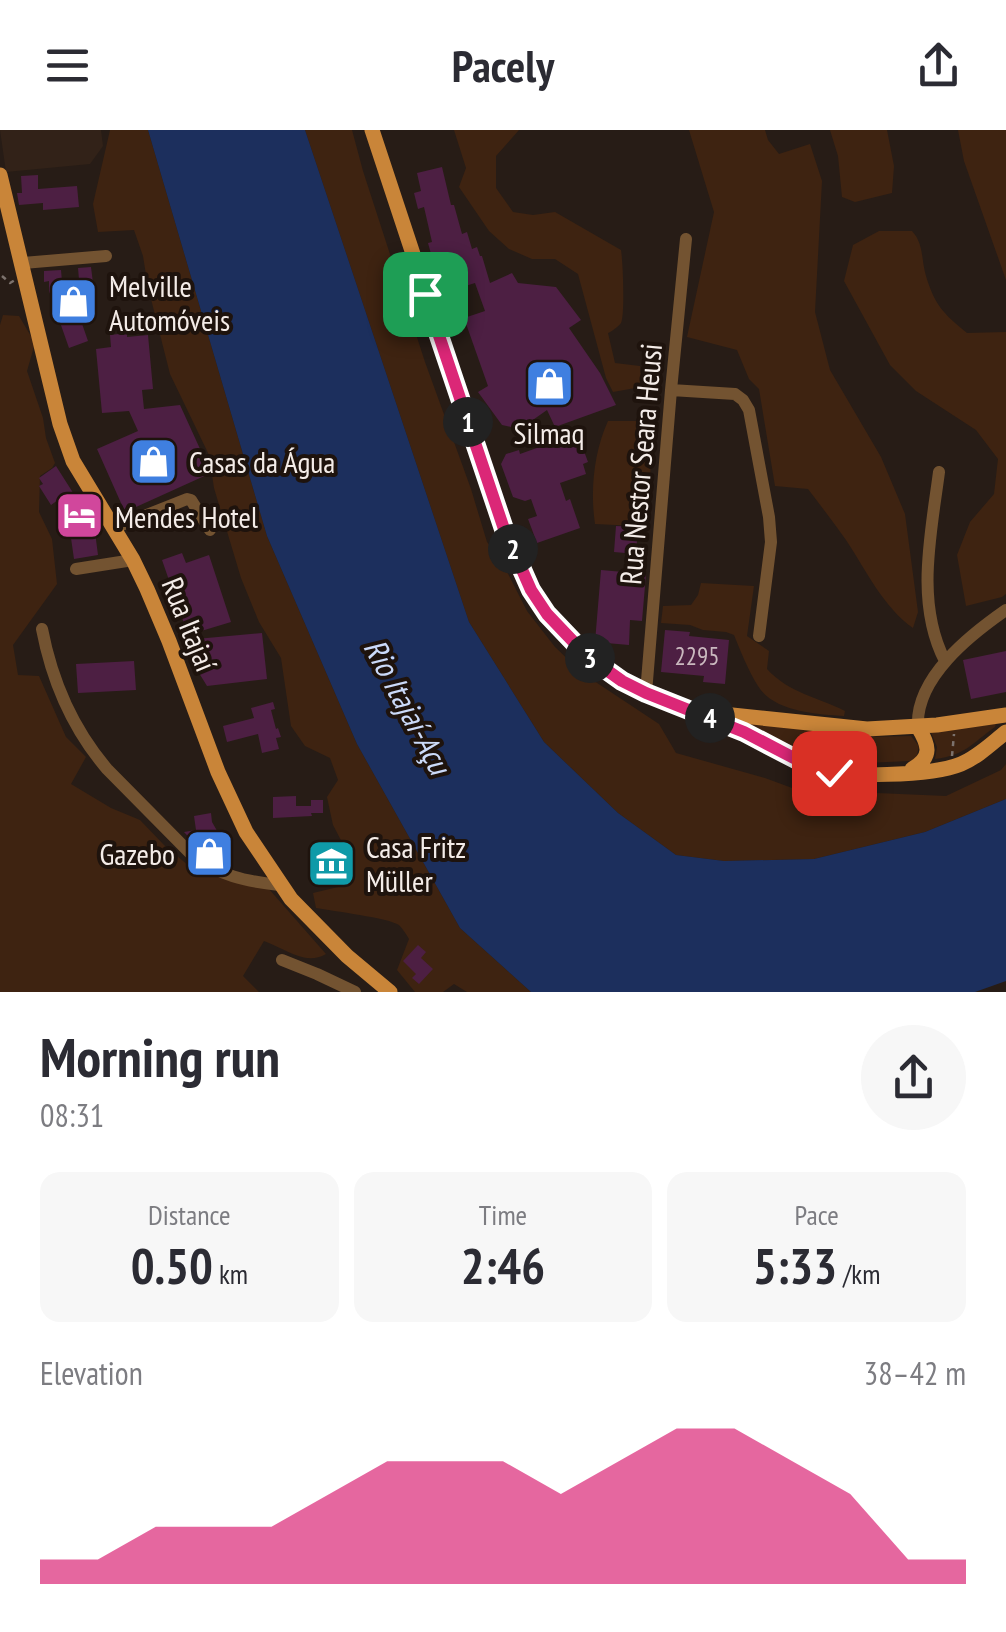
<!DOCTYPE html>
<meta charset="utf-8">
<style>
:root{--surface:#fff;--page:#f7f7f7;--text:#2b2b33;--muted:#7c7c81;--accent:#db2777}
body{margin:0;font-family:"PT Sans Narrow",sans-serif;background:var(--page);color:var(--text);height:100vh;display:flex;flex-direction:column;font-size:38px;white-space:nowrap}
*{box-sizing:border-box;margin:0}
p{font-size:32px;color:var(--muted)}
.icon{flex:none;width:55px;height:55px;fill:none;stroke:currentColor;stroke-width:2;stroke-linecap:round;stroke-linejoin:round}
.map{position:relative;height:862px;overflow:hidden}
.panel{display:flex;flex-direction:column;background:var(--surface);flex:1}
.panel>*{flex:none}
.pin{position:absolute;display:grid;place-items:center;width:85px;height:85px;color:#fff;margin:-42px;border-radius:20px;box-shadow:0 5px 15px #0006}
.km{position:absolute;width:50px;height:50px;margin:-25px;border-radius:50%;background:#222;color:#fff;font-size:28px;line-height:50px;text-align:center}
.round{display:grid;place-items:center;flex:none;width:105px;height:105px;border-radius:52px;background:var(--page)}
.summary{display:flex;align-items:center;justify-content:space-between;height:170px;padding:0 40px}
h1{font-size:55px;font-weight:600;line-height:75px}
.metrics{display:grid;grid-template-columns:repeat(3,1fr);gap:15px;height:170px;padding:10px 40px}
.metrics div{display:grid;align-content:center;border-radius:20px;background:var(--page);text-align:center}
.metrics b{font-size:50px;font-weight:600}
.metrics small{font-size:28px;font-weight:400}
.metrics p{font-size:28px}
.chart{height:280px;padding:20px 40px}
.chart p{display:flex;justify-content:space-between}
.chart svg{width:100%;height:180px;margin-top:10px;fill:var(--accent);opacity:.7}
header{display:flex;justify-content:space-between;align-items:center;height:130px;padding:0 40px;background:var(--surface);font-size:45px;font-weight:600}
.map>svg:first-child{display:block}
.built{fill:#322218}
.green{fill:#3e2311}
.water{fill:#1c2f5d}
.building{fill:#4d1f43}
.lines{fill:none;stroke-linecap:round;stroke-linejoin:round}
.path{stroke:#7c726d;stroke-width:2.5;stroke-dasharray:5 5;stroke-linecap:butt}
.minor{stroke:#735331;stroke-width:12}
.major{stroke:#c98539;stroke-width:15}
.route-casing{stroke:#fff;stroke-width:20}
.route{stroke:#db2777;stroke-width:12}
.labels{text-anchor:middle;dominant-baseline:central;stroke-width:8;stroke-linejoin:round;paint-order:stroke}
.number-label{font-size:25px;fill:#cab9bf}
.poi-label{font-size:30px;fill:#f4ece8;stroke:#1e130d;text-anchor:start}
.street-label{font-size:30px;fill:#f4ece8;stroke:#1e130d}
.water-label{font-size:32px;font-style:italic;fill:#cbdaf9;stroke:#1e130d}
</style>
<header><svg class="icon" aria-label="menu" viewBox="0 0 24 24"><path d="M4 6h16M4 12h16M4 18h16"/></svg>Pacely<svg class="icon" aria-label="share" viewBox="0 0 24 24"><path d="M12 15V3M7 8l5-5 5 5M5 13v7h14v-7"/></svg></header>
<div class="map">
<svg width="1006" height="862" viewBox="0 0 1006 862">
<rect width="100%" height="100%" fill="#271c16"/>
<path class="built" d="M0,0H101L103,16L90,34L6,42Z"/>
<path class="green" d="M110,0H148L267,406L357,614L460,798L531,862H467L454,854L443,862H415L397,840L409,809C406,804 403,799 399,795C389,788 332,781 316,778L313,763L338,757L355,737L333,695L327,667L338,650L330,628L305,616L291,596L281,528L259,492L241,448L214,358L209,325L170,244L148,157L143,126L134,100L98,102L93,74Z
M305,0H352L363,41L425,232L471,359L487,412L501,430L527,481L555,517L582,543L659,594L676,623L765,648L822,669L877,663L946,666L1001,640L1006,634V669L925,702L814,729L724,731L676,725L618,683L544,612L469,492Z
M454,0H519L496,26V58L513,82L533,85L555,82L621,120C623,132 625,185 621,193C619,196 611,202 608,203L615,233L640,236L641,257L613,262L606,248L578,144L555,129H532L509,119L489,101L459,57L466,38Z
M689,0H765L768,10L779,24L810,14L822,51L815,182L830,240L881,327L905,384L918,482L913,498C883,477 866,440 846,410C834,393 821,376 808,359L775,356L759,259L749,249L737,220L687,207L714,82Z
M830,0H887L894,36L892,63L855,72L842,67L838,26Z
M958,0H1006V150L964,31Z
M879,101H912C924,114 921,129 926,146C935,176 944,184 967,203L1006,202V464L1002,467L966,476L957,425L970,392L994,364L998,329L976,300L916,261L890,235L844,151L853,115Z
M3,185L19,186L35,213L27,241L43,288L46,308L55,333L52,338L40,346L39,382L52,409L57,454L13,515L18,545L39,546L66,607L86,627L71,654L111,678L140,690L164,715L189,736L261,750L326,824C305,836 286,819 264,811L243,846L259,862H0V195Z
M608,291H654L647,388L636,396L595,394C590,361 594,321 608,291Z
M701,453L754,456L747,506L769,521L767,539C790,564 816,566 845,581L844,586C817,584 774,582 758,556C748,540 741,522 734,505L726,502L703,500L690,495L661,493L663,476L691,475L698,465Z
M737,591L833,601L839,605V632L811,628L787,613L736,593Z
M993,592L996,594L995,597C971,614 966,625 935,629L937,617L930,600Z
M911,606L919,616L916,629L910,631L865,633L859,631L856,625L858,612L864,607Z"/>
<path class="water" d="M148,0H305L469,492L544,612L618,683L676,725L724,731L814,729L925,702L1006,669V851L975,862H531L460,798L357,614L267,406Z"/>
<path class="building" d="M442,37L451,75H454L462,104L467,102L472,119L477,117L480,126H482L490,153L512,143L518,153L556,157L581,190L569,198L600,243L616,275L555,297L547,280L520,299L502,295L478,262L488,256L464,188L485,181L475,153L459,158L457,148L439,153L428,113L432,112L424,77L418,79L414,63L421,61L417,43Z
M38,45V59L77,56L79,77L43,80V73L19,75L17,63H22L21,46Z
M91,137L93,153L88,154L96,180L79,185L88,211L69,218L49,161V151L44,152V141L61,140L63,163L80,161L78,138Z
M127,203V207L148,205L153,259L142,260L144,279L180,275L211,343L125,382L97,319L138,301L129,281L102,283L96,219L111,217L110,205Z
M573,305L576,314L581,313L588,332L583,334L586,344L560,353L566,371L570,369L580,398L537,413L528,389L537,386L531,369L525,371L513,367L501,334L506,324L519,320L520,324Z
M56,336L98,402H95L98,425L74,429L71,408L86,407L61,368L51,375L39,356L43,354L39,348Z
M616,396L638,397L636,424L614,422Z
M182,423L186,433L209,425L231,492L188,505L162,430Z
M601,440L646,444L642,491L630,490L629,515L595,512Z
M665,500L690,502L689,506L729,510L725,554L703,552L704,546L661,542Z
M262,503L267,549L207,556L199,543L196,509Z
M1006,521V562L971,569L963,530Z
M134,531L136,560L78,563L76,534Z
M273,572L275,579L271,580L276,599L278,598L281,607L276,608L279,619L262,623L258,604L227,612L223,596L254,588L251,578Z
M296,666V676H311V670H323V683H311L312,686L273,688V667Z
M211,683L212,692L220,706L212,711L226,733L198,717L184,702L196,700L194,686Z
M418,815L426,822L421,828L433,839L419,854L412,848L416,844L403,831Z"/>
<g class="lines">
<path class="path" d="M2,146L10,153L15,150
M952,626L954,604"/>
<path class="minor" d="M23,133L106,126
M671,260L735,264L743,270L749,280L769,387L771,412L759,506
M939,342C931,404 915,473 945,531
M114,398L187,369L191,370L210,400
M76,439L133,430
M42,499C52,551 72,598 107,639L192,725C222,746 243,751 279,755
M646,563L671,260L686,109
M918,597C915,548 970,505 1006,480
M282,830L317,844L355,862"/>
<path class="major" d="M372,0L504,399C534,473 570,528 645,563C669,574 693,580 717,590C750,605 781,622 813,639C843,648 932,646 961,634C978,627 992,613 1006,602
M0,45L60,294L73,331L133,430L147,459L169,511L218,642L246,702L291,769L347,826L390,862
M713,583L867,599L937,595L1006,585
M912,639C933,627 929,615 918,597
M862,644L851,635C845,618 849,606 867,599"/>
</g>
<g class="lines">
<defs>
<path id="route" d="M425,164L504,399L531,460L547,484L587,526L622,551L646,563L744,602L813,638L834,643"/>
</defs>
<use href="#route" class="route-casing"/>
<use href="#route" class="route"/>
</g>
<defs>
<symbol id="shop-square" viewBox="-11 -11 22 22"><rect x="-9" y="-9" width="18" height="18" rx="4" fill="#3f7fe0" stroke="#1e130d"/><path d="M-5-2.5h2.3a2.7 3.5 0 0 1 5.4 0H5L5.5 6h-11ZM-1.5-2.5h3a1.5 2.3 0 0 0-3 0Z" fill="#fff"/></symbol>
<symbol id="hotel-square" viewBox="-11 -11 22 22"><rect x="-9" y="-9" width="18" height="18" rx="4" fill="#d1479c" stroke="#1e130d"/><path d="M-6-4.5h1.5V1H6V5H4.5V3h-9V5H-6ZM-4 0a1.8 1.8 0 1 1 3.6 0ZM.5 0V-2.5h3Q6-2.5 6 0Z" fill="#fff"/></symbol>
<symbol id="museum-square" viewBox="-11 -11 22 22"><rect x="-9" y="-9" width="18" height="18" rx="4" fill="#0f9aa8" stroke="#1e130d"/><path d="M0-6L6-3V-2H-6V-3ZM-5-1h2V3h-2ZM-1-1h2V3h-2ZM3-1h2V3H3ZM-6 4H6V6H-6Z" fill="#fff"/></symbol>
</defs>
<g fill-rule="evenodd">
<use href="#shop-square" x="46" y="144" width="55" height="55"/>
<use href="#shop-square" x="522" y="226" width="55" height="55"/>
<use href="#shop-square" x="126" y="304" width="55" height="55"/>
<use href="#hotel-square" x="52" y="358" width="55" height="55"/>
<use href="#shop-square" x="182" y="696" width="55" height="55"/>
<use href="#museum-square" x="304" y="706" width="55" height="55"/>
</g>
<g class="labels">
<g class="number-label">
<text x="697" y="526">2295</text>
</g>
<g class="poi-label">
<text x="109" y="155">Melville<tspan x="109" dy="34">Automóveis</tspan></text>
<text x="549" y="302" text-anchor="middle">Silmaq</text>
<text x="189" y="331">Casas da Água</text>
<text x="115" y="386">Mendes Hotel</text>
<text x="366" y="716">Casa Fritz<tspan x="366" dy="34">Müller</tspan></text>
<text x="175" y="723" text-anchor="end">Gazebo</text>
</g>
<g class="street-label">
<text transform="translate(640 334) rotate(-85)">Rua Nestor Seara Heusi</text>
<text transform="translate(190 494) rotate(68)">Rua Itajaí</text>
</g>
<g class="water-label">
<text transform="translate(408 576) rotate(62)">Rio Itajaí-Açu</text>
</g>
</g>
</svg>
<div class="pin" style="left:425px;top:164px;background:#1e9e55"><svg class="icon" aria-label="arrive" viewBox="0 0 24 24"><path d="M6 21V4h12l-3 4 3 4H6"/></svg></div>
<div class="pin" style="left:834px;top:643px;background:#d93025"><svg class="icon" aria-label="check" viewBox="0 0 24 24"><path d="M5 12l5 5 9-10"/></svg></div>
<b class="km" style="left:468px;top:292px">1</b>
<b class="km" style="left:513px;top:419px">2</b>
<b class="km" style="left:590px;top:528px">3</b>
<b class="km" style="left:710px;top:588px">4</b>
</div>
<section class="panel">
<div class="summary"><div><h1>Morning run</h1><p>08:31</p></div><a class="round"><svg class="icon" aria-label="share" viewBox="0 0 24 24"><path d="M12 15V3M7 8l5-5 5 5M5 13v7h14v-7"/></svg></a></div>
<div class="metrics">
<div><p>Distance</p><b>0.50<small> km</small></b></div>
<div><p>Time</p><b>2:46</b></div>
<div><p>Pace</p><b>5:33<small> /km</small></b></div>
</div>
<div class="chart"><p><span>Elevation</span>38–42 m</p>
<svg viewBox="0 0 160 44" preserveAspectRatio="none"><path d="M0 44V38L10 38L20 30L30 30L40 30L50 22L60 14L70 14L80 14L90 22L100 14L110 6L120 6L130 14L140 22L150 38L160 38V44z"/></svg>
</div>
</section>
